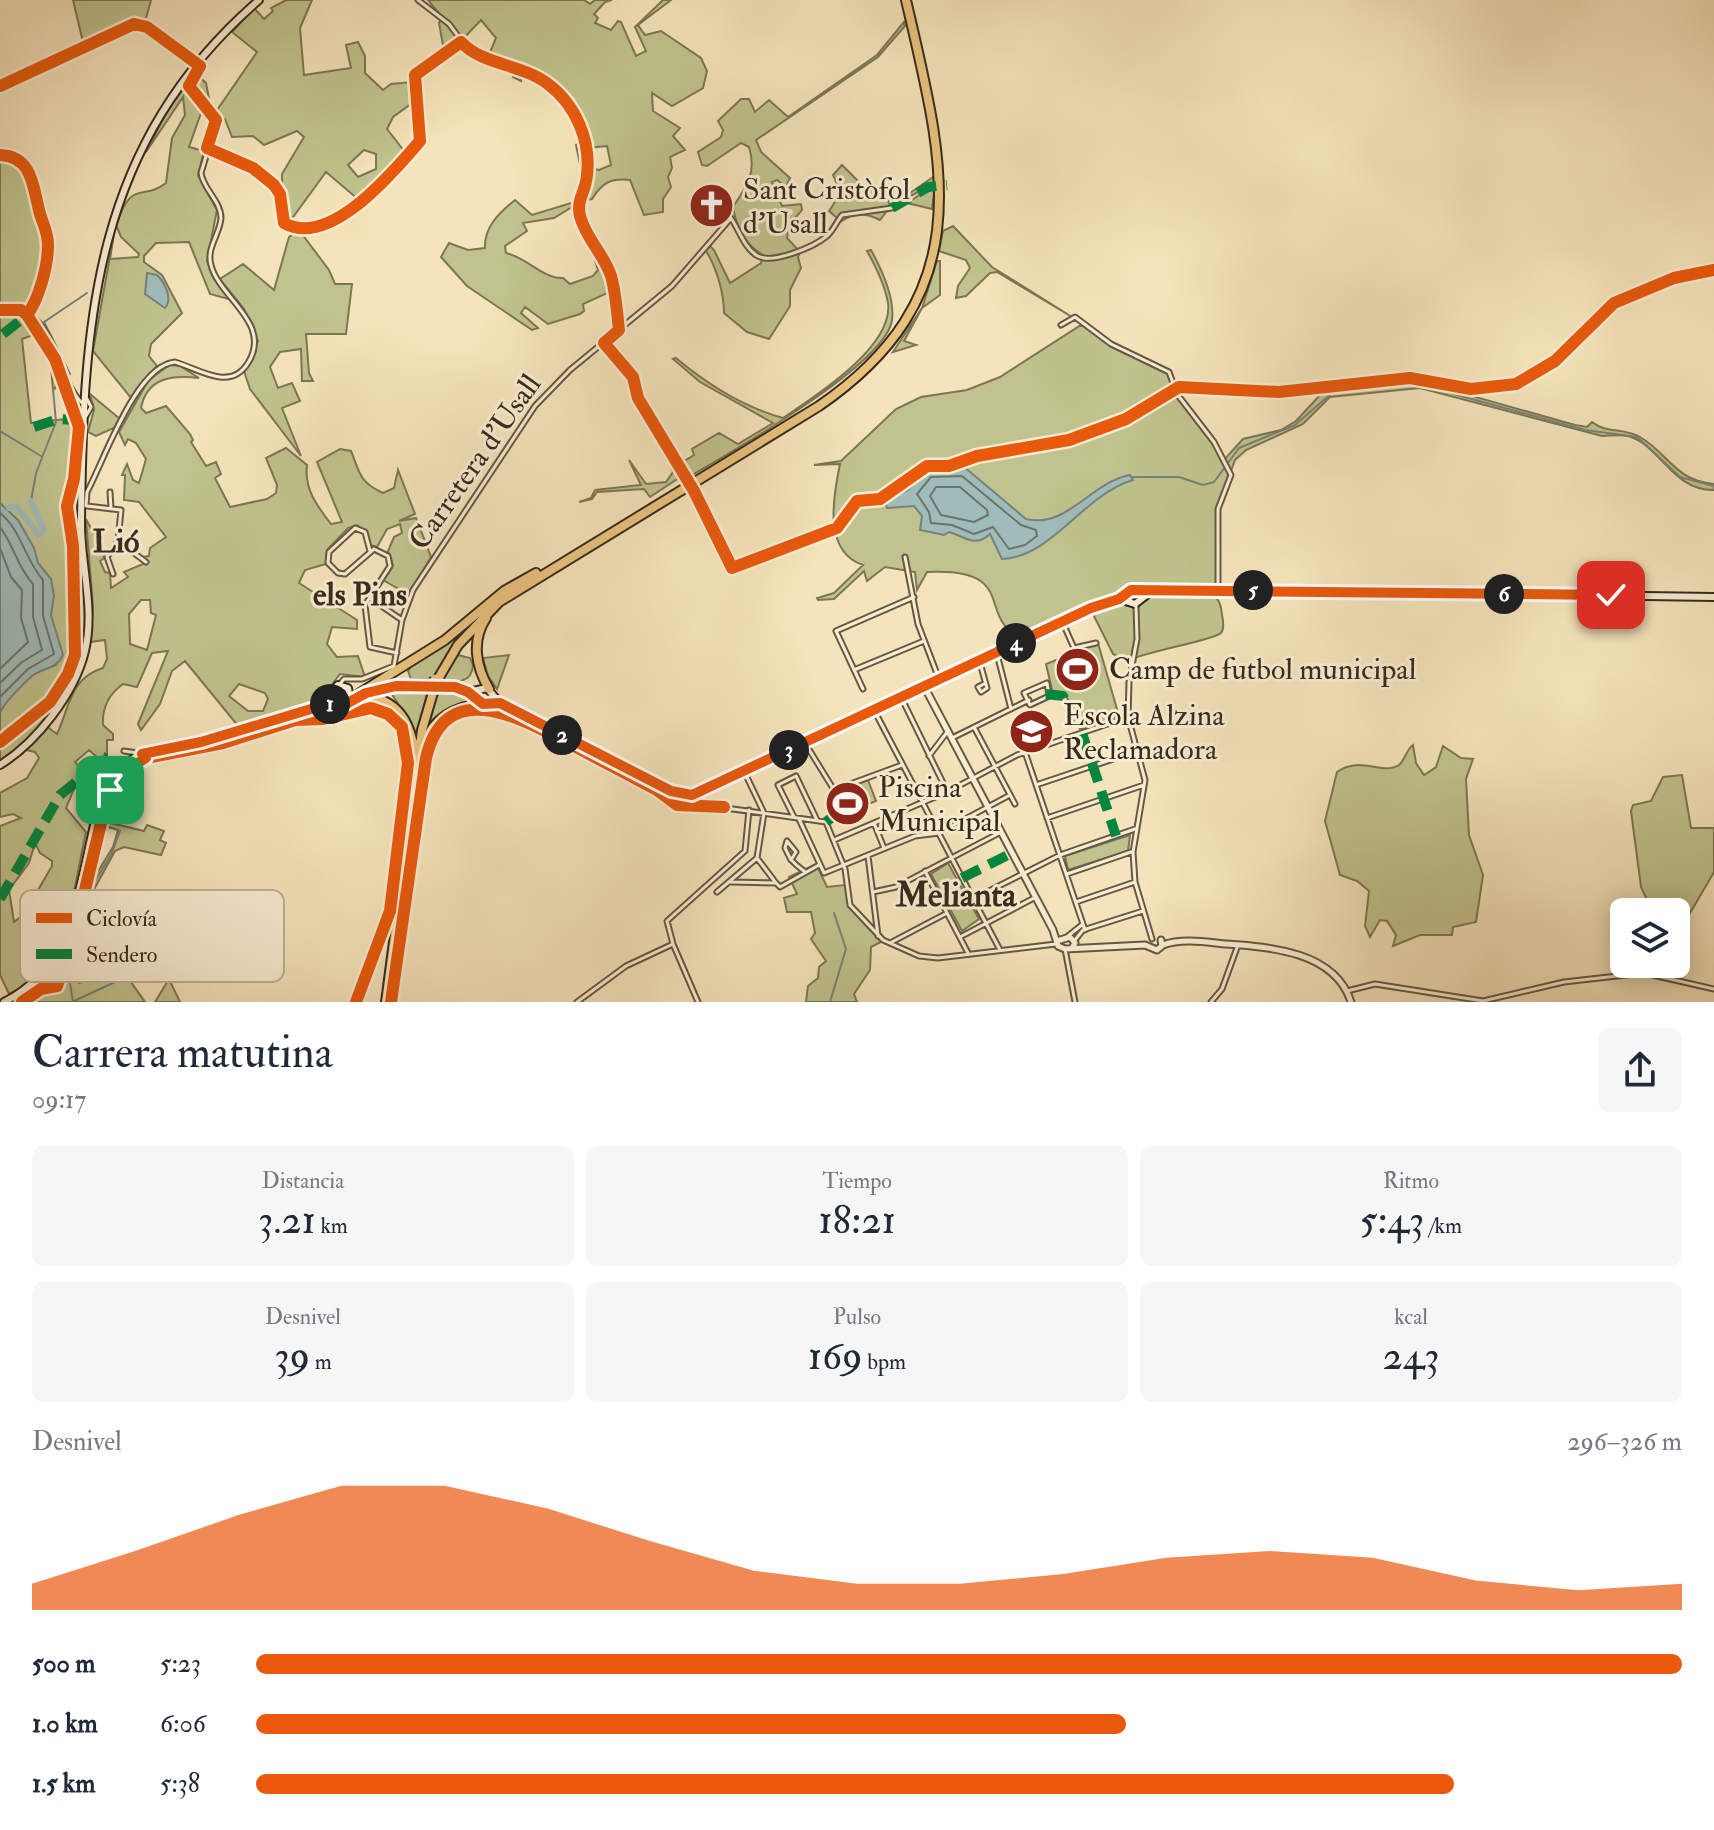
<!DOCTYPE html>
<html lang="es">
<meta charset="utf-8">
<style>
:root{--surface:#fff;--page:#f6f6f7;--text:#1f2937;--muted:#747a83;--accent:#ea580c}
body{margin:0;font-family:"IM FELL Double Pica",serif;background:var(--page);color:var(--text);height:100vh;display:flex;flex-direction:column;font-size:30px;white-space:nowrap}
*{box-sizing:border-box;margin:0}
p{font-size:26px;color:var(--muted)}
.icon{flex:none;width:44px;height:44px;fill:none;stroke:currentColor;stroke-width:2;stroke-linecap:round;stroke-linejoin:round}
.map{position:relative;height:1002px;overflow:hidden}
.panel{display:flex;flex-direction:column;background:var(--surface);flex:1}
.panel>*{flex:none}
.tools{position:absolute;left:1610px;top:898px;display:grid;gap:16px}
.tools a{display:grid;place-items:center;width:80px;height:80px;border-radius:12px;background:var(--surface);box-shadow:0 4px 20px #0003;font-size:40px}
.pin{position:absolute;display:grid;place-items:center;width:68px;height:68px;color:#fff;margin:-34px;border-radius:16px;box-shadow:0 4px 12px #0006}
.km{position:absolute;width:40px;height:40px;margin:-20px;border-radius:50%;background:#222;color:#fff;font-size:22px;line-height:40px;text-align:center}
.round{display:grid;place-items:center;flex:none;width:84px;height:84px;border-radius:12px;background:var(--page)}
.head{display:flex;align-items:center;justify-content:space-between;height:136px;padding:0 32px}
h1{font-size:44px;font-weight:600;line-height:60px}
.stats{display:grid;grid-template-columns:repeat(3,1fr);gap:12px;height:136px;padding:8px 32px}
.stats div{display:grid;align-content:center;border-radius:12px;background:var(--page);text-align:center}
.stats b{font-size:40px;font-weight:600}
.stats small{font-size:22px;font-weight:400}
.stats p{font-size:22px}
.chart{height:224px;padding:16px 32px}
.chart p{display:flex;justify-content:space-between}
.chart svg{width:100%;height:144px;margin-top:8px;fill:var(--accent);opacity:.7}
ul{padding:0 32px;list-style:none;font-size:26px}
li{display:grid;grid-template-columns:128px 96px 1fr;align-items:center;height:60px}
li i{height:20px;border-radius:10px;background:var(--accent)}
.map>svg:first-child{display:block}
.green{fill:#c0c38d;stroke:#7c7654;stroke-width:2;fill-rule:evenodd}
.water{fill:#a0bcba;stroke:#76827b;stroke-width:2}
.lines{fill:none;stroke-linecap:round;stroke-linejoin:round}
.shore{stroke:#6c736b;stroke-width:2}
.stream{stroke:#76827b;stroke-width:2}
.river{stroke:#a0bcba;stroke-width:6}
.minor-casing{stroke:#665844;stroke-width:7}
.tertiary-casing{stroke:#665844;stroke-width:9}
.secondary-casing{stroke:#372a1c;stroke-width:10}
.trunk-casing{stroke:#372a1c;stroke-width:12}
.minor{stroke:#f8edd3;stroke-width:3}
.tertiary{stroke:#f8edd3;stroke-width:5}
.secondary{stroke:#f8edd3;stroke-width:6}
.trunk{stroke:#eac27e;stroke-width:8}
.trunk-bridge-casing{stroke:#372a1c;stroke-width:12;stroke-linecap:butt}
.trunk-bridge{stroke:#eac27e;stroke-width:8}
.quiet{stroke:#00873e;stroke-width:10;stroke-dasharray:20 10;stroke-linecap:butt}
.cycleway-casing{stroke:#f8edd3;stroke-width:17}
.cycleway{stroke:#e8590c;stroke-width:12}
.route-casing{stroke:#fff;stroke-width:16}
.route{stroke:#ea580c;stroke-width:10}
.labels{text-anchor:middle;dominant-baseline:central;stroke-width:6;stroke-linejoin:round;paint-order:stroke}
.poi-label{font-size:30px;fill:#372a1c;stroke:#f8edd3;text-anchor:start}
.street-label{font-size:30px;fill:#372a1c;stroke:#f8edd3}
.neighbourhood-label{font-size:32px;font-weight:bold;fill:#372a1c;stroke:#f8edd3}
.quarter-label{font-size:34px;font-weight:bold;fill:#372a1c;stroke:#f8edd3}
.key{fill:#f8edd3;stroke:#beb29c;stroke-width:2}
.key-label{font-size:22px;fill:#372a1c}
</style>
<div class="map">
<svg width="1714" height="1002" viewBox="0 0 1714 1002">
<rect width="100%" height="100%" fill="#f5e4bb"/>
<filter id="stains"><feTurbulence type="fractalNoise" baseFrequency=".0025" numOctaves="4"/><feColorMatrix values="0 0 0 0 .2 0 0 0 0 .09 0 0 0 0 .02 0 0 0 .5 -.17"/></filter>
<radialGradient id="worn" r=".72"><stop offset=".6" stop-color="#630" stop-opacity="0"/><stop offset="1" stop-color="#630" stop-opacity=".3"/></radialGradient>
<path class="green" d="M73,0H151L145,22H137L90,43L83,42Z
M286,0H312L300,28L304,75L351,68L346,45L358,42L365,56V73L383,90L391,84L413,82L415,101L393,117L387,129L408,156L365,199L359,200L326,172L291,220L297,226L282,217V174L304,137L297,131L264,145L253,136L232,137L225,119L201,113L189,147L204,151L198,175L217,210L207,261L214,279L232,300L210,294L189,242L156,243L144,256V262L162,275L182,313L151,344L149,356L157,366L131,398L93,351L115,228L110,259L138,257L139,254L121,237L116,225C133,177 141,202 166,183L172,138L185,115L183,97L146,152L166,113L195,73L206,83L211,109L215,113L257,52L232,32L254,8L264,19L273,11L271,8ZM364,150L376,154V169L358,177L348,165Z
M428,0H584L590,4L595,0H612L605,2L594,14L598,18L595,23L611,30L618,21L621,22L636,56L646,51L635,27L663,0H671L638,25L645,35L661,31L701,58L707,71L703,88L672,106L652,93L653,111L680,128L673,136L685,150L670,157L672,168L668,177L671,187L663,199V212L644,215L630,180C610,178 602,183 592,199L580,201C590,232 609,258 614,290L583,304L584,311L580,314L548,324L525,307L521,313L538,328L532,330L467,286L441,257L449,243L468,250L485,248C484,227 499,213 515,200L532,215L578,201L583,178L576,145L585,139L581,125L571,121C571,94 547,78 524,68L521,81L513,77L511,64L484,55L491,50L496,38L481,20L461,41L443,45L439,23L442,17ZM607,146L611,165L599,170L589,168L587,148ZM577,204L598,270L593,276L570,284L563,278C543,279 526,257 506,253L505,246L527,231L523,223L554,218Z
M904,22L905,26L878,57L756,140L761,152L790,178L786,187L777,180L772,182L782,206L801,204L802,210L795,218L798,226L788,232L787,238L800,252L798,257L801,268L790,290V306L769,339L747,332L724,313C724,296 718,270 706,251L710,246L714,250L730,283L761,263L763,255C745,245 736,226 733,207C747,186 757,172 749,147L741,143L707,166L702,165L698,152L721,137L723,130L718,121L741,99H749L755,112L769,100L788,117L877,55Z
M0,157C40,159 60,266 42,292C38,296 32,305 26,309L0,308Z
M842,165L868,191L884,186L890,207L933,177L935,183L890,207L880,220C857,209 848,216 830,229L837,218L829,211C838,199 841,190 833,175Z
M935,186L932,209L907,203L932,187Z
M953,226L992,267L1072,317L997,272L990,273L966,296L956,298L958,286L970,268L966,260L939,251L943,231Z
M299,230L329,270L335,284H352L346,334H306L309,373L313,381H302L301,349L280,352L270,367L278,388L292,383L300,401L282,408L301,456L250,389L244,371L258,341L244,309L220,279L243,264L274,290L289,237Z
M871,250C882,270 895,297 892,320C886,365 729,453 689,477L681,463L694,455L692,449L719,433L738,444L773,423L700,382L673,359L676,358C707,384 743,407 783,418C814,397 894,347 888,303C885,285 876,267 867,251Z
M937,261H940V295L922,308L904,341L916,345L893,352L922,308Z
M13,312C59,319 52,381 82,405C81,454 77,504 80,552C81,577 87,601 86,626C83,678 42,733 0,762V693L11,680L56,665L37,567L0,508V313ZM36,334L50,355L53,390L63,383L75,418L31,423L22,339Z
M1081,325L1155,368L1171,371L1172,388L1224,460L1243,439L1281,430L1296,421L1322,393L1412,379L1575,425L1587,427L1592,422C1607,434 1623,427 1640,437C1669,454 1674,480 1714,484V490C1672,491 1660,444 1628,436C1620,434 1609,436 1602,436L1420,388L1330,397L1303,424L1246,450L1235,460L1218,507V591L1212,593C1219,599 1221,605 1222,615C1223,620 1225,628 1221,633C1215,640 1143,652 1127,661L1113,654L1091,610L1023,637C974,621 1022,567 927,572L917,590L915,572L885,567L867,581L864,571L834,599L818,600L817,598L834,593L863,565C823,552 833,497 840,464L814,465L841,461L896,409L921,397L967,390L1000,377Z
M169,365L180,366L199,378C173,375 147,377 141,408L146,413L166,406L190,434L193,440L191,442L206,466L216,462L221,474L215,478L230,507L267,499L276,493L277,485L266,458L286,448L307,465C304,489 317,506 331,524L342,522L317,462L340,449L351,451C360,473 359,482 383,493L394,488L398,470L415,514L399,521L416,518L431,557L409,595L383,580L393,565L388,551L394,537L402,533L400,524L387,529L377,547L370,545L367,532L357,525L348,528L327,550L326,564L305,570L299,583L357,620V629L332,627L327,644L337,657L358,656L365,677L340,674L319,701L239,727L185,661L172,671L160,704L141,730L138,724L168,651L152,653L137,687L123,684C109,694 102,708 103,725L113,734V740H107V755L98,758L89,750L75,762L82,770L66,808L86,832C73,889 69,966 9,994L0,975V826L21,818L13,814L0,817V793L27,778L39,758L35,752L26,750L46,726L57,734C70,706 70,678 103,668L107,659L105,640L90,642L93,608L86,519L94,534L100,533L104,558L100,561L105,572L110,573L111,588L128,577L124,572L148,562L143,557L149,556L150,548L166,537L139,502L124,500L125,475H122L127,464L133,480L139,483L146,459L136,443L128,439L125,445L119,432L148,381ZM141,600H150L151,613L156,615L147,650L130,644L129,614ZM239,684L265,693L268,699L263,711H248L229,696ZM35,843L40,853L52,861V866L24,914L14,922L9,890L29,863Z
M90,394L120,419L116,427L96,436L88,432L94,410Z
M660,439L682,476L650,497L644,489L597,492L592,499L579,502L591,498L595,490L641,485L629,460L646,484L666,482L673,472Z
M463,630L432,679H411L408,671L412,665Z
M1098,643L1119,716L1080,729L1066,695L1053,694L1046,664Z
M458,655L470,658L473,665C472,684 455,683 440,680Z
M509,655L497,689L488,676L483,658Z
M428,689L416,741L409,720L391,693Z
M437,690L464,695L471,702L423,738Z
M1413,745L1416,763L1424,775L1436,767L1443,746L1461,758L1473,759L1466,779L1469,835L1483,875L1476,922L1453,927L1452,935H1420L1393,946L1396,935L1387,921L1380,920L1370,937L1365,926L1369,891L1357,881L1340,875L1325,821L1337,772C1360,755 1383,776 1399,765C1405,760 1406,750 1413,745Z
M1682,775L1691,828H1714V872L1686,920L1678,911L1676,901L1650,906L1641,887L1631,811L1633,805L1651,801L1663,777Z
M868,780L876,801L842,815L832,800L835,793Z
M103,821L144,831L147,825L164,831L160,840L166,843L161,855L124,847L115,851L86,904L114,903L110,931L80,941L73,974L79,983C114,972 197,956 212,921L210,915L183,904L170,911L169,915L159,916L183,900L221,917L204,943L210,958L219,955L213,963H228L213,969L203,940L131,982L145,1002H12L46,978L59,961L78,904L113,847L118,830L101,825Z
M1130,835L1128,851L1068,870L1065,856Z
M948,863L979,919L962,931L931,874Z
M816,864L827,887L845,885L851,908L881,942L871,947L870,970L854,994L857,1002H806L808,986L818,978L819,967L826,961L811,939L815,933L811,912H787L784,898L797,894L789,877Z
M169,979L180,1002H155Z"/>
<path class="water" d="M147,273L157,275C165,283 173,299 165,308L145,294Z
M963,466L1026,519C1067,529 1091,482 1130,475L1133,480C1083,495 1052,557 1002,559L990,534C975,548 966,537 949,532L944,535L920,530L922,516L914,506L887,508L885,501L908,490L927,470L950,471Z
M0,503L18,520L34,548L38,563L51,579L54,596L51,615L63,655C56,670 43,667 32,676C23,684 3,704 0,713Z"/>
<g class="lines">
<path class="shore" d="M962,476L1021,525L1036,530L1037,536L1025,545L1009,549L993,527L974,534L952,525L931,523L929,512L917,494L931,477Z
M936,487H960L987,510L988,515L974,522L941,515L930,496Z
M0,513C22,531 25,560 43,580V616L54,654L28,669L0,697
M0,527C14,545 17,567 33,584V617L42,650L22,662L0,683
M0,548L11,577L22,590L21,618L28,642L0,669"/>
<path class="stream" d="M0,431L41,456
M1133,477H1179L1203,485L1214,482L1239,448L1295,425L1333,392L1417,384L1585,430L1637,437L1680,477L1714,486
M31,501L36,473L56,422L53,389L70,374L44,322L87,293
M72,1002L182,951L202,938L218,917L237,924
M73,1002L68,971L86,896L111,855L120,831
M830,1002L846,949L834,913"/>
<path class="river" d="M9,508L16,506L39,535L44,530L31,501"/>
<defs>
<path id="minor" d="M418,0L449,24L467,48L518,67L549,84L578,118L588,175L578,199L579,211L583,227L611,276L619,330
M208,149C228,160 275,168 280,195C281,204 280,212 282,220L288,226C343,237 387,178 420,141L415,75L461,42
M0,155C32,156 33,187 39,211C42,224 48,233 48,247C47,268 39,295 29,313
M0,310C57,302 53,375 82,403
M1061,325L1075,317L1111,344L1169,372L1177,394L1214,442L1231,475L1218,509V588
M86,416L91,407L87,399
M110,492L111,509
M86,506L87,492C104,461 136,365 175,362C199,369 230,392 248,363C273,323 219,298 211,265C206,248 220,234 221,218C221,201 203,189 201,173L215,126
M87,506L121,510L118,541L107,557L113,574
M118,541L146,562
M370,551L365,532L355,528L329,552L328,563L338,573L345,574L374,549L388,556L390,566L365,605L370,647L397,653
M905,557L918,624L939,679
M370,598L402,620
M1136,606L1137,639L1129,682L1128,717L1145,780L1133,852L1135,882L1152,939
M1062,621L1074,648L1096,643
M997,654L1011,709
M980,663L987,688L981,692L978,687L984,684
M854,670L924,641
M1047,683L1049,696L1030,705L1024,693Z
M339,685L344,679H362L394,666L402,620L413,590L535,406L570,370L672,286L731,218C739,230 744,247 756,255C771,266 815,246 827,236C833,231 837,221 842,215L892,208
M863,689L836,631L914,597
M901,697L947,791
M874,710L1000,950
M303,714L311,718C343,712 377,693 402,723
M974,727L1015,804
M952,738L1029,700
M805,743L834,790L902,765
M124,751L137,753
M1025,752L1085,930
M929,756L948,731
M1036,785L1137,751
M674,794L697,804L826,822L845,869L850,905L883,940L919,956L938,958L1056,944
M794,817L778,785L796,776L817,820
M1047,818L1144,785
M799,819L824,873L915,836L939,833L1010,795
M874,823L884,848
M834,840L947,792L1017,755L1128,717
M868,856L878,936
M757,858L776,883
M791,860L796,852L787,841L785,848L790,858C794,864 799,867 804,871
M925,871L968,953
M1067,874L1131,852
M731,882L776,883L780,887L819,865
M717,892L757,858L764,813L744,771
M873,892L896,887L1001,832
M973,899L1060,855L1135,829
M1076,902L1135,882
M1068,936L1083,924
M960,937L1034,898
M1075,940L1083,930L1143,911
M890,943L947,913
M1065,949L1075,1002
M1347,991L1375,984L1483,1001L1564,982L1644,973L1714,989
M356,1002L390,911L409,741
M577,1002L626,966L673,944
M698,1002L673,944L667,921L745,851L749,810
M1211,1002L1222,989L1238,945"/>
<path id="tertiary" d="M924,686L1053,930L1058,946L1065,949L1145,945L1157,950L1162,946L1161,940
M1057,941L1070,937L1075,943L1072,948
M1163,945C1181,938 1206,942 1225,944C1269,947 1335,951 1351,1002"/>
<path id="secondary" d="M1119,599L1129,590L1149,589L1714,597
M468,692L487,688L500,703L671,791L692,795L1091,608L1119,599L1135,604L1153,590
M321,706L338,685L348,688L350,699
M0,765C37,742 75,693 85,651C95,609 81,566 81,524C83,319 93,144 259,0
M4,1002C80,965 80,869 101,797L117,770L138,755L201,742L321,706L344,705L366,693L408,685H440L468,692L482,704L500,703"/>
<path id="trunk" d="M486,618C471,641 476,667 489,689
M438,679L458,645L499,602L819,406C982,294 944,164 906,0
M360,693L445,640L504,591L536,573
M360,695C399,698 412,724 415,758
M424,744C432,719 456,706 482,704
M386,1002L422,730L434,689"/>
</defs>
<use href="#minor" class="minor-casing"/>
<use href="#tertiary" class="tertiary-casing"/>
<use href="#secondary" class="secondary-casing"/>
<use href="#trunk" class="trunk-casing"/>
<use href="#minor" class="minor"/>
<use href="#tertiary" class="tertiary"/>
<use href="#secondary" class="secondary"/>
<use href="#trunk" class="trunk"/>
<defs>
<path id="trunk-bridge" d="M430,689L435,679"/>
</defs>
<use href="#trunk-bridge" class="trunk-bridge-casing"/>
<use href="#trunk-bridge" class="trunk-bridge"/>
<path class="quiet" d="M892,208L928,187L947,185
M3,334L27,315
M34,427L58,419L78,420
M1046,694L1063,696L1082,733L1116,836
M826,822L839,812
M962,878L1012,853
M0,899L60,795L108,756"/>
<defs>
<path id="cycleway" d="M0,86L134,24L147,27L200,66L189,86L216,120L207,148L253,168L274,185L280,194L284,223C330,249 393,172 420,141L415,75L461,42C482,65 522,64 548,84C576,105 591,141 587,175C586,192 576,199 580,216C586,239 604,254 611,276C616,293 617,313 619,330L604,343L633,377L638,398L694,491L732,568L837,528L857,501L880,499L927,466H949L977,456L1069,440L1126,419L1179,387L1279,392L1410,378L1471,389L1516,384L1555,361L1614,303L1674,278L1714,270
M0,155C32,156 33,186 39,210C42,223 48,231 48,245C48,266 39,299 27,315
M0,310H21L27,315L55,359L79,427L74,479L67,506L73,546L75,655L68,674L50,702L0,742
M22,1002L41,989L57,986L75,932L106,802L122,773L146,758L223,743L295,720L323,719L371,708L388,714L402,727L408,763L390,911L356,1002
M391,1002L426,758C446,673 526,721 574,746C602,761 629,775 657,790L677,805L724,807"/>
</defs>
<use href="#cycleway" class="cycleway-casing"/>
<use href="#cycleway" class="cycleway"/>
</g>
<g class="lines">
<defs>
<path id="route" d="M110,790L122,773L146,758L142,754L201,742L321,706L344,705L366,693L396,686L455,687L468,692L483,704L500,703L671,791L692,795L1091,608L1119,599L1131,590L1611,595"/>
</defs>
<use href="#route" class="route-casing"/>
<use href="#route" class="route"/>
</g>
<defs>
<symbol id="church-disc" viewBox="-11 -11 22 22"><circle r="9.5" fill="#8f2418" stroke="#f8edd3"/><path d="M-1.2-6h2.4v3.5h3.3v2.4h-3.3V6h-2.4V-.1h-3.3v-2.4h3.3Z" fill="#fff"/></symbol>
<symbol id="stadium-disc" viewBox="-11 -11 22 22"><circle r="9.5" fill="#8f2418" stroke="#f8edd3"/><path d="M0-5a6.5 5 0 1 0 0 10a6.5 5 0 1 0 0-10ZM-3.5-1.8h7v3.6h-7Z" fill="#fff"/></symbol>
<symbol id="school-disc" viewBox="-11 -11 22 22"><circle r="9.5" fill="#8f2418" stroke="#f8edd3"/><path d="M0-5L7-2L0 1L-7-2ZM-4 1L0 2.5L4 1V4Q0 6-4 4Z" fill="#fff"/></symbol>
</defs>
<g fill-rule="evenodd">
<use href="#church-disc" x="686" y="180" width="51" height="51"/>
<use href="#stadium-disc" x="1052" y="644" width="51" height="51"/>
<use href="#school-disc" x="1006" y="706" width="51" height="51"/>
<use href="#stadium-disc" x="822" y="778" width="51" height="51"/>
</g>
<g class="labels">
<g class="poi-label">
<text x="743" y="189">Sant Cristòfol<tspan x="743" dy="34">d'Usall</tspan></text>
<text x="1109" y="669">Camp de futbol municipal</text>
<text x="1063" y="715">Escola Alzina<tspan x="1063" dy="34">Reclamadora</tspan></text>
<text x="878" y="787">Piscina<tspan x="878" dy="34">Municipal</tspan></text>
</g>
<g class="street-label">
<text transform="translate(475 462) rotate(-55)">Carretera d'Usall</text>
</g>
<g class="neighbourhood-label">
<text x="116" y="542">Lió</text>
<text x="360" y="595">els Pins</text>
</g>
<g class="quarter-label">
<text x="956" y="895">Melianta</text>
</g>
</g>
<rect x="20" y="890" width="264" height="92" rx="12" class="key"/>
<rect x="36" y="913" width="36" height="10" fill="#e8590c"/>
<rect x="36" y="949" width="36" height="10" fill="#00873e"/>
<g class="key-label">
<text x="86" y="926">Ciclovía</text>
<text x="86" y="962">Sendero</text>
</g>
<rect width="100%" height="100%" filter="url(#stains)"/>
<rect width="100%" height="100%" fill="url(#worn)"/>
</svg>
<div class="tools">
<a><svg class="icon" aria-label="layers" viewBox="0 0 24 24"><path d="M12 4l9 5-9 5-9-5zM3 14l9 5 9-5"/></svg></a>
</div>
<div class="pin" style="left:110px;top:790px;background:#1e9e55"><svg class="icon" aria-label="arrive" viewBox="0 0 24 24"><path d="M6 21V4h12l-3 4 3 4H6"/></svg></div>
<div class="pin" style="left:1611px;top:595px;background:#d93025"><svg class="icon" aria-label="check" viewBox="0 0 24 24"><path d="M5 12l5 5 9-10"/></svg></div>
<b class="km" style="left:330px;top:704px">1</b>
<b class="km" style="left:562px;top:735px">2</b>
<b class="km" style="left:789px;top:750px">3</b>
<b class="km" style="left:1016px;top:643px">4</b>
<b class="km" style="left:1253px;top:590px">5</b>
<b class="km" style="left:1504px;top:594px">6</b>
</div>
<section class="panel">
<div class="head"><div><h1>Carrera matutina</h1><p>09:17</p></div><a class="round"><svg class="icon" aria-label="share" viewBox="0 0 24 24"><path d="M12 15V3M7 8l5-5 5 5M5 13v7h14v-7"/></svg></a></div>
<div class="stats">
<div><p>Distancia</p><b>3.21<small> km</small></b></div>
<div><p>Tiempo</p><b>18:21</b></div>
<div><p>Ritmo</p><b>5:43<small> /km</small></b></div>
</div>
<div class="stats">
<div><p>Desnivel</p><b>39<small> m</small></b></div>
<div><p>Pulso</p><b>169<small> bpm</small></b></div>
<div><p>kcal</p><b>243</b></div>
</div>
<div class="chart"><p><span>Desnivel</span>296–326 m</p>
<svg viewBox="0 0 160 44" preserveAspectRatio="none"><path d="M0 44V36L10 26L20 15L30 6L40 6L50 13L60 23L70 32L80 36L90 36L100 33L110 28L120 26L130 28L140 35L150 38L160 36V44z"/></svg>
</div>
<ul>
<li><b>500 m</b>5:23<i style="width:100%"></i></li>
<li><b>1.0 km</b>6:06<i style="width:61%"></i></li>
<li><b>1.5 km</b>5:38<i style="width:84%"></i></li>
</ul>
</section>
